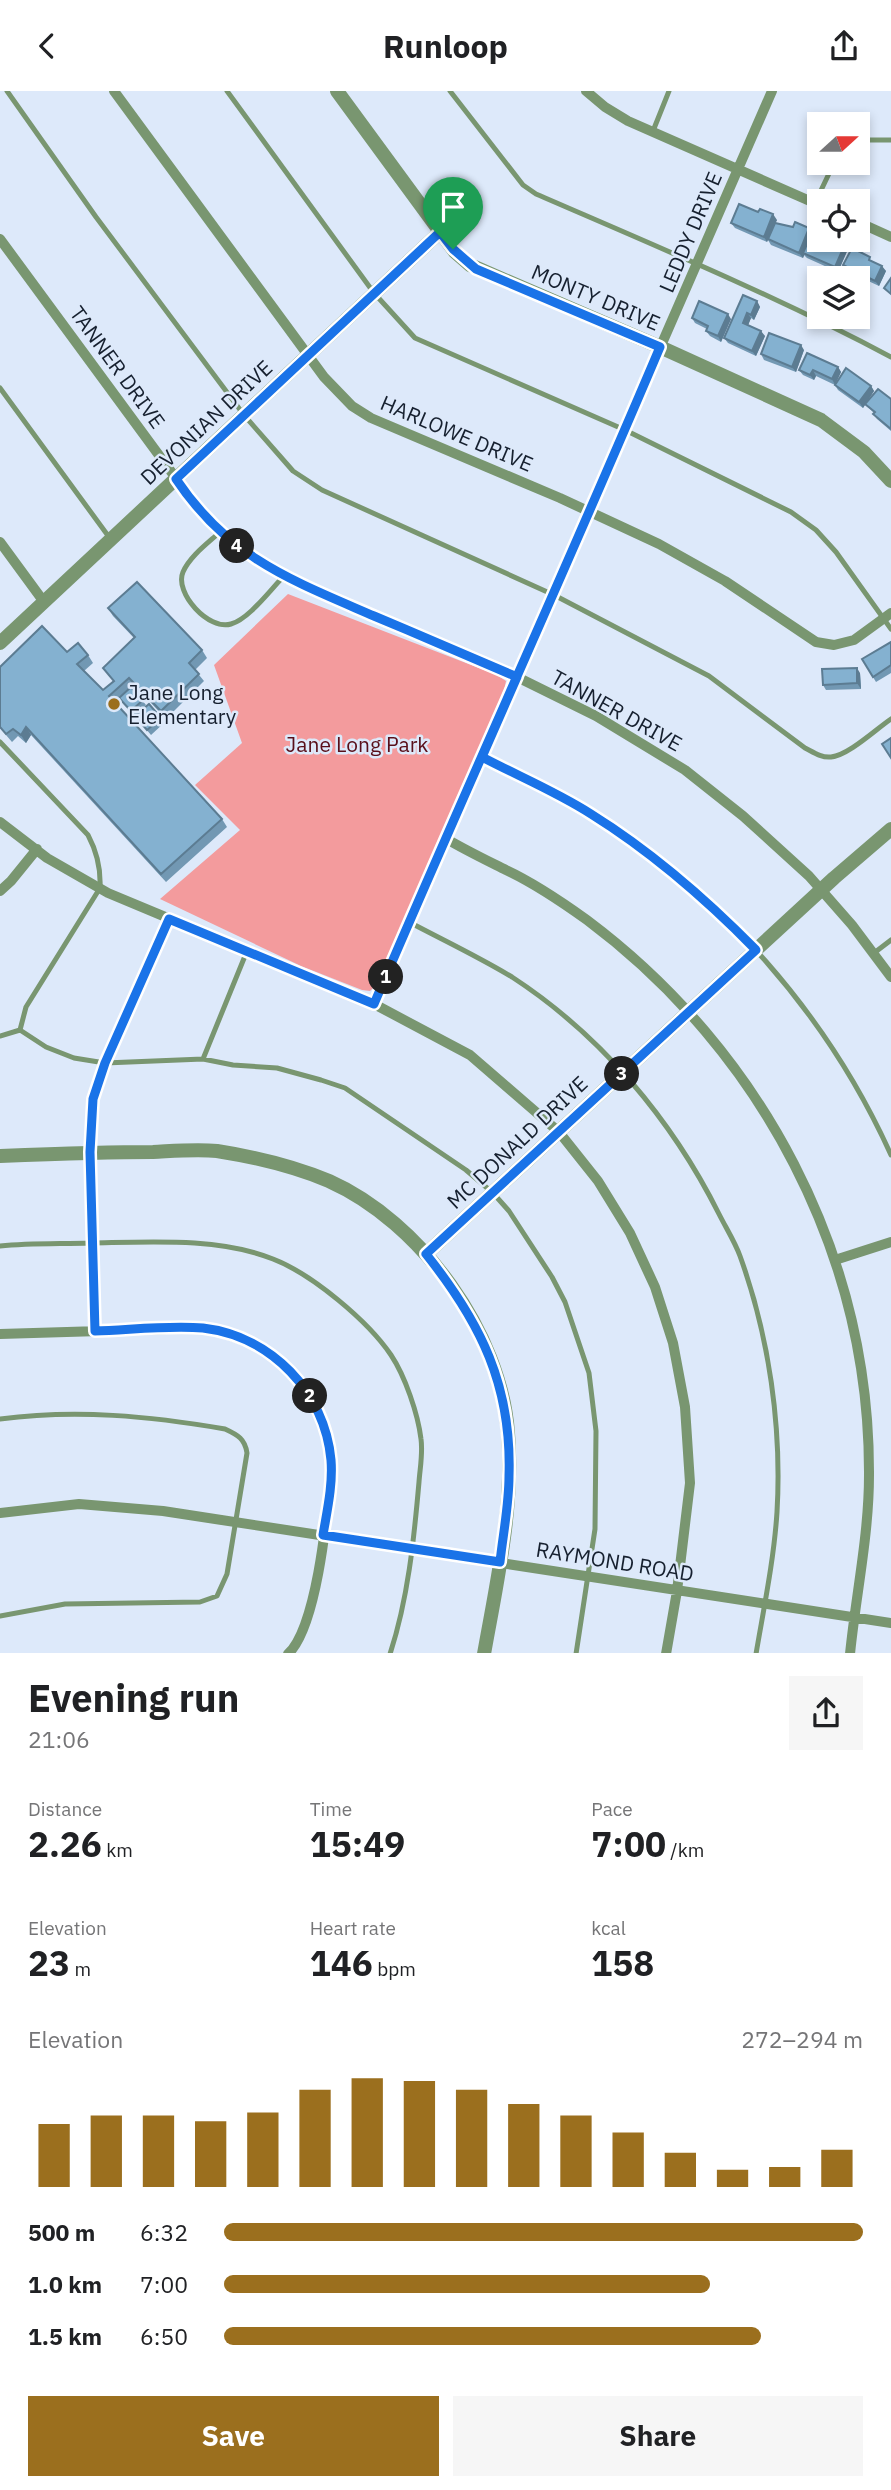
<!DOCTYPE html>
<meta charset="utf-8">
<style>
:root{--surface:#fff;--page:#f6f6f6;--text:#202124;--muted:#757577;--accent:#9b6f1e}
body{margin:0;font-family:"IBM Plex Sans",sans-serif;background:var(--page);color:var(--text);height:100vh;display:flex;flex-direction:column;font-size:26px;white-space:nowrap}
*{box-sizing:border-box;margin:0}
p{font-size:23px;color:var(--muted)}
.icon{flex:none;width:38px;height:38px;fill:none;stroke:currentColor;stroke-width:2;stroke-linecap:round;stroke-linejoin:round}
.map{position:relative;height:1562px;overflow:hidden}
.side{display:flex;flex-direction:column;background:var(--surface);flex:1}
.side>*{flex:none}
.needle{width:46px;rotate:69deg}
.tools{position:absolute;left:807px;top:21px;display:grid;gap:14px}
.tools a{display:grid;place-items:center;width:63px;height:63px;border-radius:0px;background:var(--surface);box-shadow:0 4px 10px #0003;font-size:35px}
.pin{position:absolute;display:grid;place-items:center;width:60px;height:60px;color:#fff;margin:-72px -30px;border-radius:50% 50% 50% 0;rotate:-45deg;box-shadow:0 0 7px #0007}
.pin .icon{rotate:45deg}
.km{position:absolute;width:35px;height:35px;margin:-18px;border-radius:50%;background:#222;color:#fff;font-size:19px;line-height:35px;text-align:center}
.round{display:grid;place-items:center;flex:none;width:74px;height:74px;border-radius:0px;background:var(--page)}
.overview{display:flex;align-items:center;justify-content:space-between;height:119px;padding:0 28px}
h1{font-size:38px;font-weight:700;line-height:52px}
.stats{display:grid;grid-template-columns:repeat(3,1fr);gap:10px;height:119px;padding:7px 28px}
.stats div{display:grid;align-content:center}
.stats b{font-size:35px;font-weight:700}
.stats small{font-size:19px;font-weight:400}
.stats p{font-size:19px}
.chart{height:196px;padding:14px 28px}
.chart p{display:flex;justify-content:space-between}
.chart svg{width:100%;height:126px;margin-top:7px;stroke:var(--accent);stroke-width:6}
.cta{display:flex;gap:14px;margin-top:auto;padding:14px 28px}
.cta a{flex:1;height:80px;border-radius:0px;background:var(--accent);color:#fff;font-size:28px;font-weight:700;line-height:80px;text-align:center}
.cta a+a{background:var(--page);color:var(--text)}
ul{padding:0 28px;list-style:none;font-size:23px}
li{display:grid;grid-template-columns:112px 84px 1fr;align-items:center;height:52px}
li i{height:18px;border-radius:9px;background:var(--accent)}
header{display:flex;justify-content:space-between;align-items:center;height:91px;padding:0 28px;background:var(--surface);font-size:32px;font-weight:700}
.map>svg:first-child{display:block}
.green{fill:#f39b9d}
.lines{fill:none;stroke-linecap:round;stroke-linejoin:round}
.service{stroke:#799670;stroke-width:5}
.minor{stroke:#799670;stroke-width:10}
.tertiary{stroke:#799670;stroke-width:14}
.wall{fill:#7298b3}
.shaded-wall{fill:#5c7c92}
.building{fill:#84b1d0;stroke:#5c7c92;stroke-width:2}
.route-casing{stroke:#fff;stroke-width:14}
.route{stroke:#1a73e8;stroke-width:9}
.poi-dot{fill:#9b6f1e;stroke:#dde9fa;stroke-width:2.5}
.labels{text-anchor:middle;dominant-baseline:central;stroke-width:5;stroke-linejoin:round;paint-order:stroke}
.street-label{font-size:21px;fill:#16202f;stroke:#dde9fa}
.poi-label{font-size:21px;fill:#16202f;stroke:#dde9fa;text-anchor:start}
.park-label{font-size:21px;fill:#590f1a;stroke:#dde9fa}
</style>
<header><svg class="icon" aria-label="back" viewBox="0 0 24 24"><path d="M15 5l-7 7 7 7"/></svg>Runloop<svg class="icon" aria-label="share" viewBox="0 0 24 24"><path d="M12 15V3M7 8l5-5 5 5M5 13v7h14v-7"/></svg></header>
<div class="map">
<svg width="891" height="1563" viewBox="0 0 891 1563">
<rect width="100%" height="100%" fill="#dde9fa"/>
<path class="green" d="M288,503L497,584L506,590L504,600L375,895L370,900L362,899L301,875L160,808L240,739L195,694L242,652L214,574Z"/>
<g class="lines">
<path class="service" d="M7,0L96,126L244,324L293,380L322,399L554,504L709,585L805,657C813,661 821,667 831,666C849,664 876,638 891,628
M227,0L374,202L415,247L625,339L791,421L816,439L836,461L891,538
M450,0L523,94L536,103C656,155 776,205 891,266
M653,40L669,0
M858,49H891
M815,112L834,72
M0,297L109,446
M220,441C208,452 190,465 183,481C174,502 209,540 231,533C249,528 270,499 284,485
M0,651L88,744C97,761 101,778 100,797L26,916L20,939
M482,666C518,685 555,701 590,722C721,802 828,924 891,1064
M409,831C443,849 479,866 512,886C601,944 672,1029 719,1123C726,1137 735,1151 740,1165C769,1245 782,1336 777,1421C774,1468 764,1516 756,1563
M874,862L891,849
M0,945L20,939L46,956L74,967L105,972L203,968L233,974L277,977L321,989L345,997L466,1079L493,1102L509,1120L552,1186L565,1211L589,1282L596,1340L595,1438L576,1563
M203,968L247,860
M0,1155C30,1152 60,1153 90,1152C148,1151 219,1146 273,1168C312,1183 368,1230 391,1264C405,1285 418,1323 421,1348C423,1362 420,1377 419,1391C414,1448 408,1508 390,1563
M0,1328C76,1318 150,1325 225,1338C238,1344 245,1348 247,1362L227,1483L217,1505L200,1511L65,1513L0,1525"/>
<path class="minor" d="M114,0L324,286L352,315L371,327L560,407L659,453L725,490L816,551L834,554L854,549L891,522
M586,0L605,16L628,30L819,114
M858,131L891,146
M0,148L200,420L243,460L288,488L517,586L596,625L685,679L743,725L809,785L852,834L891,886
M0,451L44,511
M0,731L47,767L108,802L374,913L470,964L559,1041L598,1090L630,1142L655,1196L673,1252L685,1316L690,1392L677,1500L666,1563
M445,747C465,759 486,769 506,779C534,792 562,811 587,829C762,960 870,1164 869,1384C869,1444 856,1503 850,1563
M0,800L11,790L37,758
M374,913L772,0
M835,1169L891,1151
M95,1240L90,1061L93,1008L105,972L169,828
M0,1243L200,1237C279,1250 330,1303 331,1384C327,1425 317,1536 288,1563
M0,1422L79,1413L163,1420L891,1532"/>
<path class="tertiary" d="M337,0L455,161L470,174L660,256L821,329L864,361L891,390
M0,552L440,141
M0,1065C51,1063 102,1061 153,1061C174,1060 196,1058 217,1060C255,1066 293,1075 329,1090C421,1131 501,1242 508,1342C514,1416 497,1490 484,1563
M426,1163L834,787L891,738"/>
</g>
<path class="wall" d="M777,129L775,132L813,143L812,145L829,152L848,158L838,181L807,167L804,164L803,167L771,154L768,149L767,151L735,137L731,132Z
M874,171L886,180L879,195L847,180L843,174Z
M757,210L760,216L754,229L751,227L748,234L765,245L756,265L728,252L724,247Z
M692,227L731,228L721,251L710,245L706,240L707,238L695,232Z
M804,259L796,281L764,269L761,263Z
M838,276L841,281L836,292L871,295L874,300L863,317L838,299L835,294L816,285L814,289L803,284L799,279Z
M891,308V340L877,328L873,323L874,322L865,313Z
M108,517L202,559L207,567L195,579L204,590L166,628L135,595L132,597L146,614L135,625L120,608L115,612L222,728L227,736L166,791L31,644L26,652L18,645L12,651L0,637V576L67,561L88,564L93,572L84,580L103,599L114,590L103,577L134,547L113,525Z
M891,551V582L876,591L862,568Z
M860,582L861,598L826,599L823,594Z
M135,625L161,627L164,632L151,644Z"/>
<path class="shaded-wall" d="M773,123L777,129L767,151L764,146Z
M809,137L813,143L803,167L799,162Z
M845,153L848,158L838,181L835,176Z
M882,175L886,180L879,195L875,190Z
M757,210L760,216L754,229L751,224Z
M747,222L751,227L747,237L743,232Z
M728,223L731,228L721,251L718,245Z
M761,240L765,245L756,265L752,260Z
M801,254L804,259L796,281L792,276Z
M838,276L841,281L835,294L832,288Z
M813,279L816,285L814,289L810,284Z
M871,295L874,300L863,317L859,311Z
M857,577L860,582L861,598L857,592Z
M26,636L31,644L26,652L21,644Z"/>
<path class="building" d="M739,113L758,121L760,118L773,123L764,146L731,132Z
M795,131L809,137L799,162L768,148L775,132L793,136Z
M811,144L829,152L831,149H835L845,153L835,176L803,162Z
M852,157L870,166L869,169L882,175L875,190L843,174Z
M891,187V203L884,197Z
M743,204L757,210L751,224L747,222L743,232L761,240L752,260L724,247Z
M699,210L728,223L718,245L706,240L708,235L692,227Z
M769,242L801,254L792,276L761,263Z
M807,262L838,276L832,288L813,279L810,284L799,279Z
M846,277L871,295L859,311L835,294Z
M878,298L891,308V338L873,323L875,321L865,313Z
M137,491L202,559L189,572L199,583L161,620L129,587L109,605L222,728L161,783L26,636L21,644L13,638L6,643L0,636V576L42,535L67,561L78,552L88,564L77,573L103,599L114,590L103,577L135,546L108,517Z
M891,551V574L873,586L862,568Z
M857,577V592L823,594L822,578Z
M131,596L143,609L131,620L119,607Z
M149,613L161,627L147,639L135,625Z
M891,647V667L882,653Z"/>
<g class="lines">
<defs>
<path id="route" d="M453,158L476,178L660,256C567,476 468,693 374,913L169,828L105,972L93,1008L90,1061L95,1240C129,1239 169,1234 203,1237C271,1245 325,1301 331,1369C333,1394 327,1420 323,1444L500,1471C503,1443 509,1414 509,1385C512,1295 481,1232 426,1163L756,859C706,808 652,761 591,723C557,701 518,685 482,666L517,586C470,566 422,545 374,525C291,489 229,467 176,388L440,141L453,158"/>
</defs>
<use href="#route" class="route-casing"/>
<use href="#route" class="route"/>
</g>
<circle class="poi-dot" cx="114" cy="613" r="7"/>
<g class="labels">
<g class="street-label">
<text transform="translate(690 141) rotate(-67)">LEDDY DRIVE</text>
<text transform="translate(596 206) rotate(23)">MONTY DRIVE</text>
<text transform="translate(118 276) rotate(54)">TANNER DRIVE</text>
<text transform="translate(206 331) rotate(-43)">DEVONIAN DRIVE</text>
<text transform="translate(457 342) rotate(23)">HARLOWE DRIVE</text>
<text transform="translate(617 619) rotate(29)">TANNER DRIVE</text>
<text transform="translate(517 1051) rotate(-43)">MC DONALD DRIVE</text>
<text transform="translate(615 1470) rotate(9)">RAYMOND ROAD</text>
</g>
<g class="poi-label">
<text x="128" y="601">Jane Long<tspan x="128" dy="24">Elementary</tspan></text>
</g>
<g class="park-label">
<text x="357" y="653">Jane Long Park</text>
</g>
</g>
</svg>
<div class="tools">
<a><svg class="needle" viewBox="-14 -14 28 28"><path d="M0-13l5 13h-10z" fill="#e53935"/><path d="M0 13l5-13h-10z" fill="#757577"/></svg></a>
<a><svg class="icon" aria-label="locate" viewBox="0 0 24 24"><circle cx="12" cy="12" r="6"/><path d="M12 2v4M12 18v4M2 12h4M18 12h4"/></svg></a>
<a><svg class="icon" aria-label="layers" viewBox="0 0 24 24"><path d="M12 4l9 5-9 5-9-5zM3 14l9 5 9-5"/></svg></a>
</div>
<div class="pin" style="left:453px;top:158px;background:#1e9e55"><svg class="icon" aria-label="arrive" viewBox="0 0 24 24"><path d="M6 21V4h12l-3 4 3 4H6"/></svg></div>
<b class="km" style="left:386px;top:886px">1</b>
<b class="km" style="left:310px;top:1305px">2</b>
<b class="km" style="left:622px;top:983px">3</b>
<b class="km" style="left:237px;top:455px">4</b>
</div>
<section class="side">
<div class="overview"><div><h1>Evening run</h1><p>21:06</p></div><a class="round"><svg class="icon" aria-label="share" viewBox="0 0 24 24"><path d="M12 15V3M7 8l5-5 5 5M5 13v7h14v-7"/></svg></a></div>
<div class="stats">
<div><p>Distance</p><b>2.26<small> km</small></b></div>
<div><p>Time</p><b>15:49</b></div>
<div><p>Pace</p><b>7:00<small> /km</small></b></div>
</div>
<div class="stats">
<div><p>Elevation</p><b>23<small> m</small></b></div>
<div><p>Heart rate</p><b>146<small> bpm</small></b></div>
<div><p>kcal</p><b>158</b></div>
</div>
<div class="chart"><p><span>Elevation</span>272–294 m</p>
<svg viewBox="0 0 160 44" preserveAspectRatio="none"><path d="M5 44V22M15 44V19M25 44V19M35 44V21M45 44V18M55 44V10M65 44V6M75 44V7M85 44V10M95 44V15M105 44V19M115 44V25M125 44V32M135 44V38M145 44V37M155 44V31"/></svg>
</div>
<ul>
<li><b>500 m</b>6:32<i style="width:100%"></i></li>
<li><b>1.0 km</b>7:00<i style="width:76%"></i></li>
<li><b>1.5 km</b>6:50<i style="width:84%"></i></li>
</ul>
<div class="cta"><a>Save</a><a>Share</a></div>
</section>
